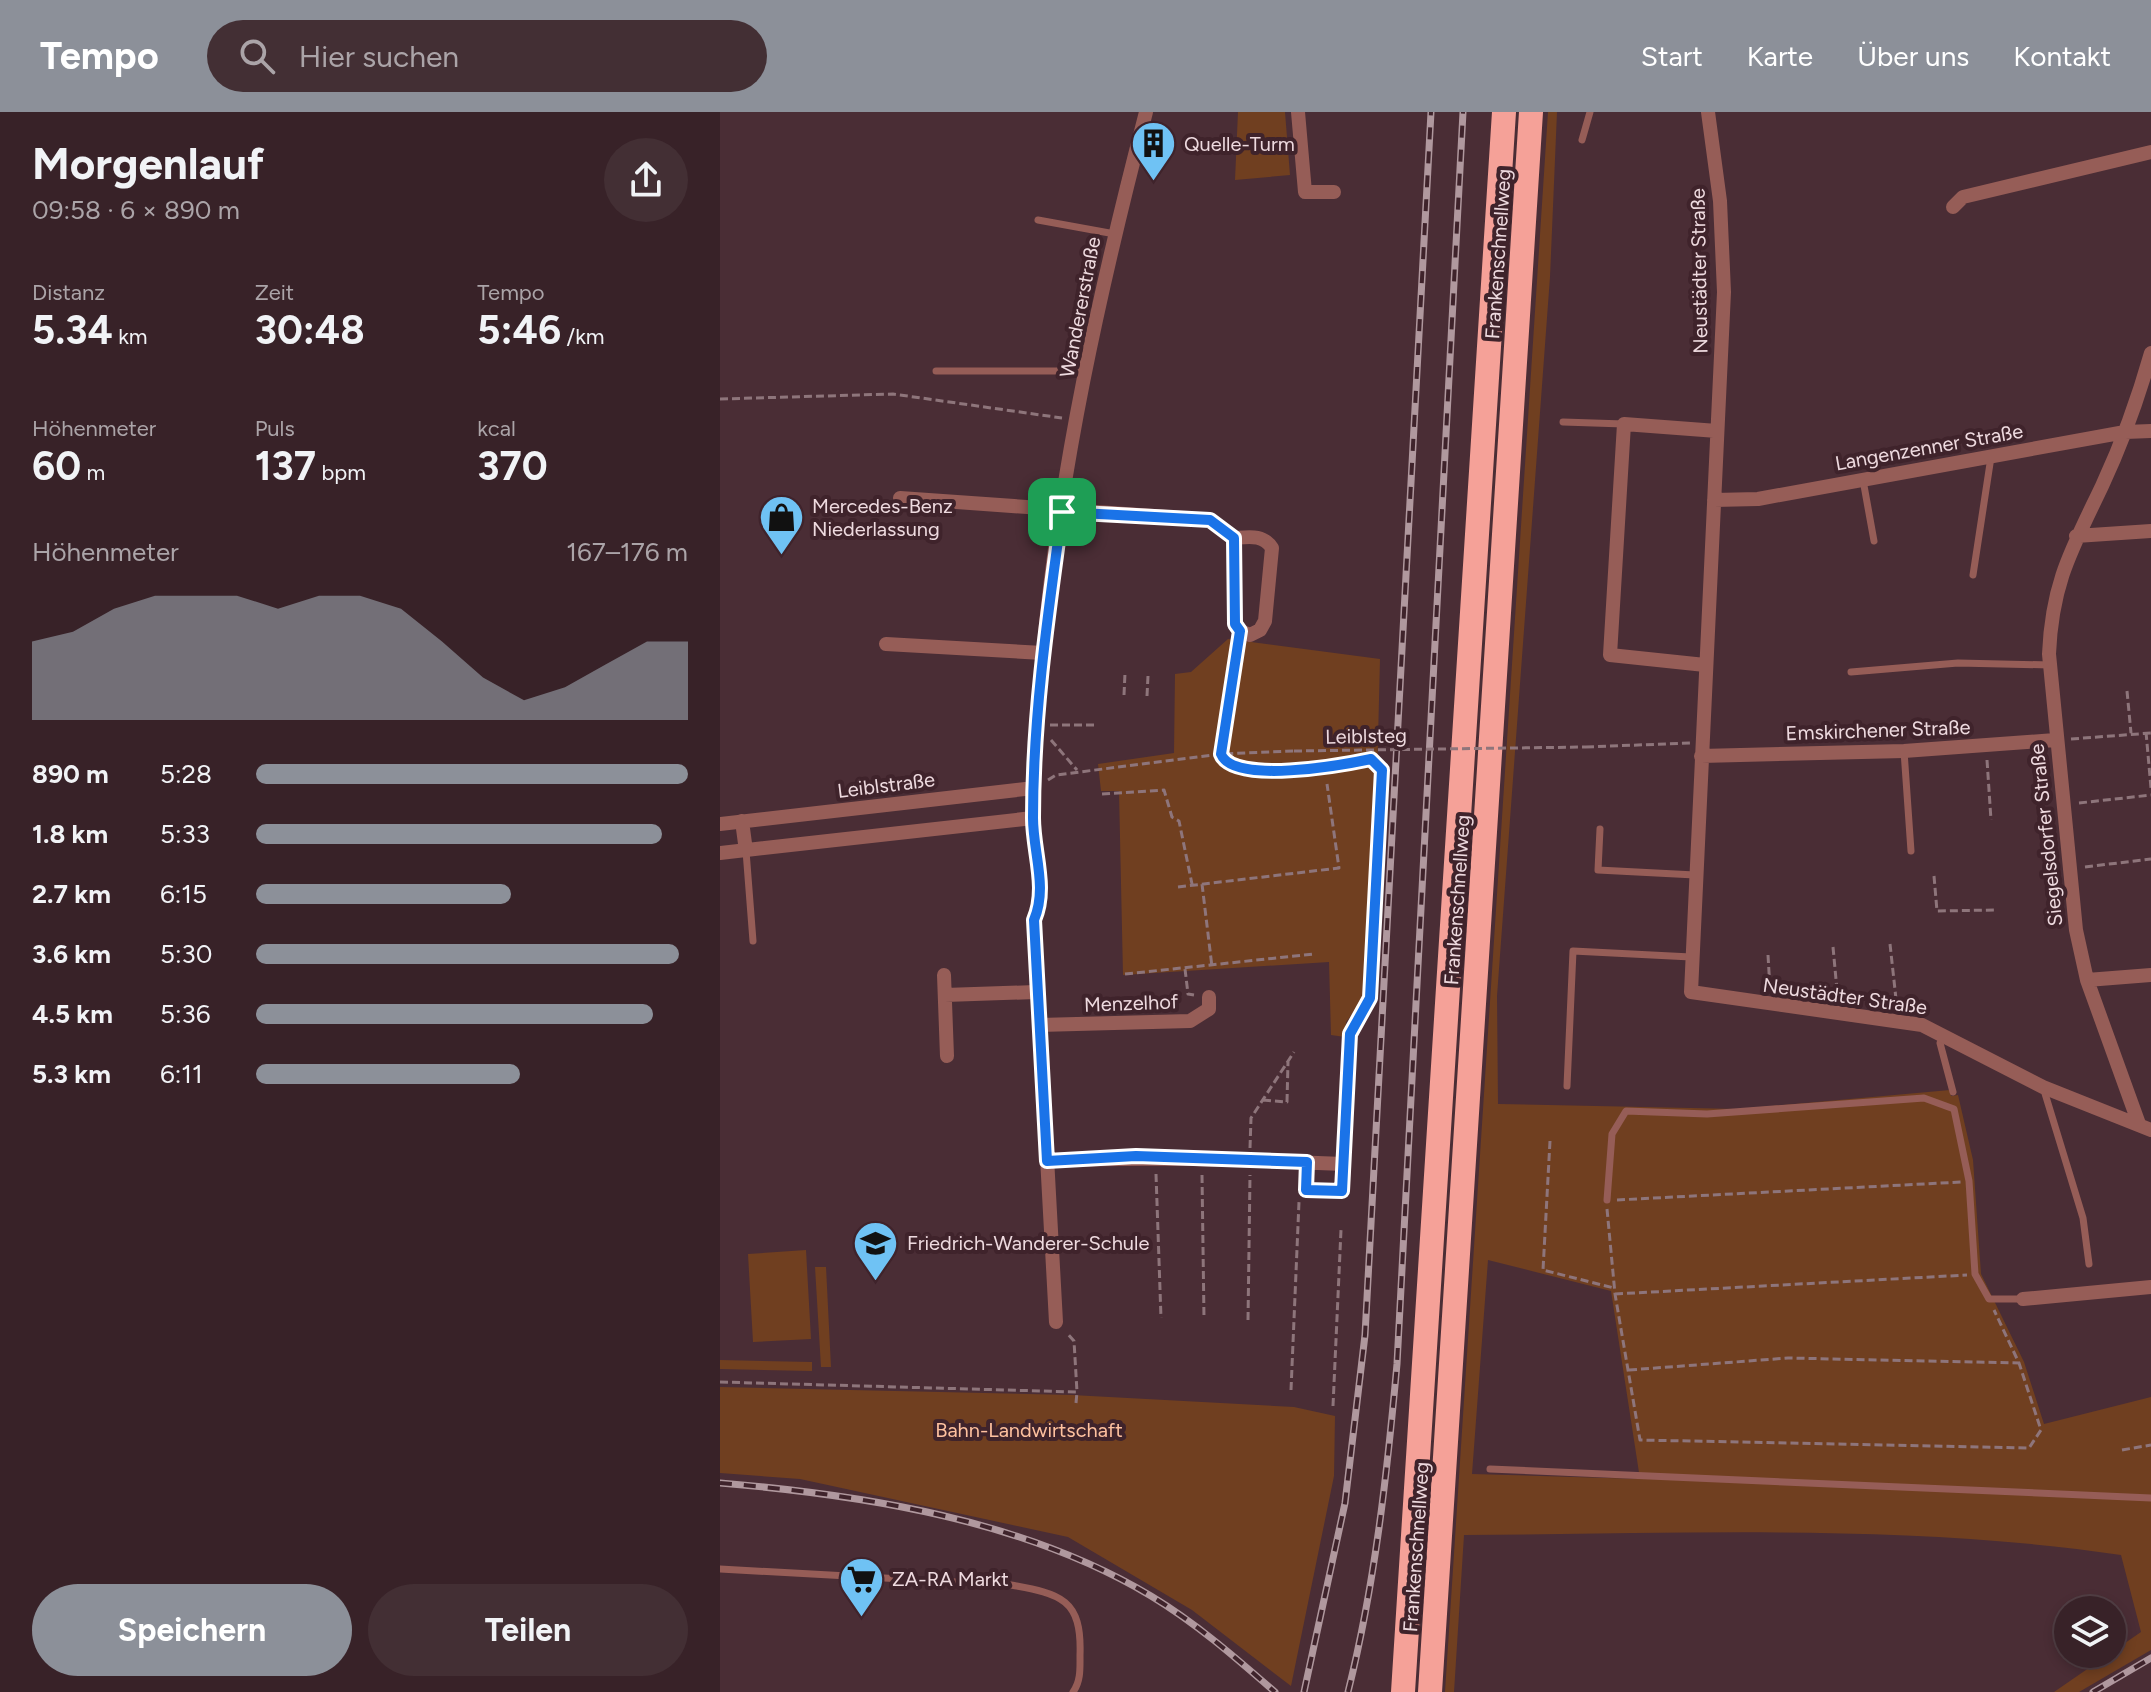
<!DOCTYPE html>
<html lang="de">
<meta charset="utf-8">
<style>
:root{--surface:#382228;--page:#432f34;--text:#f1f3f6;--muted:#aba4a8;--line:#523f45;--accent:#8c9099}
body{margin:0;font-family:Figtree,sans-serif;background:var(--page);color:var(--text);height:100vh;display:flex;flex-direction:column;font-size:30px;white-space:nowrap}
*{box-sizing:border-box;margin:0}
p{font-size:26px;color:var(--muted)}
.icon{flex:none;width:44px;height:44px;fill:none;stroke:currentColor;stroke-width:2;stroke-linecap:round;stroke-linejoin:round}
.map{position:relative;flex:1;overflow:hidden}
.sheet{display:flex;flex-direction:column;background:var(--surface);width:720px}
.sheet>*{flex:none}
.fabs{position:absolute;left:1334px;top:1484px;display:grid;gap:16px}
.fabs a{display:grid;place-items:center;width:72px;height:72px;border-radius:50%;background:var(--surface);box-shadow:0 4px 12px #0003,0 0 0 2px var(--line);font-size:40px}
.pin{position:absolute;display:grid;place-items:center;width:68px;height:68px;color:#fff;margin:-34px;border-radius:16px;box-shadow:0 4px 12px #0006}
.round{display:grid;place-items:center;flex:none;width:84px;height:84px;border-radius:42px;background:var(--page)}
.overview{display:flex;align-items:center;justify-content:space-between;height:136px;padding:0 32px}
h1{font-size:44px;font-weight:700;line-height:60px}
.metrics{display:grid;grid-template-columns:repeat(3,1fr);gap:12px;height:136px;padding:8px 32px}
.metrics div{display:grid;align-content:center}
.metrics b{font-size:40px;font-weight:700}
.metrics small{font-size:22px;font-weight:400}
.metrics p{font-size:22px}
.chart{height:224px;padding:16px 32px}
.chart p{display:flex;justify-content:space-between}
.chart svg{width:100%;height:144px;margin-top:8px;fill:var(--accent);opacity:.7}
.cta{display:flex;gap:16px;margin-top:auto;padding:16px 32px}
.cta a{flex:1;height:92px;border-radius:48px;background:var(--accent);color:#fff;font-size:32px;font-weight:700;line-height:92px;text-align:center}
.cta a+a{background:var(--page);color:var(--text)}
ul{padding:0 32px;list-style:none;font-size:26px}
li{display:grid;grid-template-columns:128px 96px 1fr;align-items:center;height:60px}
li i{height:20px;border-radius:10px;background:var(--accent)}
header{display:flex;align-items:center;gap:48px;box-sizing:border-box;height:112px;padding:0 40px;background:var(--accent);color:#fff}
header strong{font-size:38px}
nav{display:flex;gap:44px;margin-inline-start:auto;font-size:28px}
.search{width:560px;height:72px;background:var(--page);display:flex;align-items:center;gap:20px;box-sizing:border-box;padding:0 28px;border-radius:44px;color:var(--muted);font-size:30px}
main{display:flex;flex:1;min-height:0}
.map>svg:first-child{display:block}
.green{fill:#703f20;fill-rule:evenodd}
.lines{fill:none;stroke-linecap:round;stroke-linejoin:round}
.path{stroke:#8e757b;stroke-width:3;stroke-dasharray:8 4;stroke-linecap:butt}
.lane{stroke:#965d57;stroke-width:7}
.street{stroke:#965d57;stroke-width:14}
.highway{stroke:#f5a198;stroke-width:24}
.rail-casing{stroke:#b0989e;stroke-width:7}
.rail{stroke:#3f232b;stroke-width:4;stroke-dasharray:12;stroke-linecap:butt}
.path-bridge{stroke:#8e757b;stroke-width:3;stroke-dasharray:8 4;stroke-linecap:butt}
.route-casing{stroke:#fff;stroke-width:16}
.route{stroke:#1a73e8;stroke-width:10}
.labels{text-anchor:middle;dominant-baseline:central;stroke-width:8;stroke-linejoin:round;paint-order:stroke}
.poi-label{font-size:20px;fill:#eedadf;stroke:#3f232b;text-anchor:start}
.street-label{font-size:20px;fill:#eedadf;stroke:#3f232b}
.park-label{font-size:20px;fill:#fec19f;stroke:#3f232b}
</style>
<header>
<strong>Tempo</strong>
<div class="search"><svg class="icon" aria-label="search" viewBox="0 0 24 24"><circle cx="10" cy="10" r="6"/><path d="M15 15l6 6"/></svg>Hier suchen</div>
<nav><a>Start</a><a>Karte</a><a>Über uns</a><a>Kontakt</a></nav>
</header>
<main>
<section class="sheet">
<div class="overview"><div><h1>Morgenlauf</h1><p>09:58 · 6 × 890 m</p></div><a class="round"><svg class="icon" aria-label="share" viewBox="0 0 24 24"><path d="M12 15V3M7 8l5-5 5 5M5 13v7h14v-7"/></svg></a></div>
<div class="metrics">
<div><p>Distanz</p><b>5.34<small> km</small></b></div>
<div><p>Zeit</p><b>30:48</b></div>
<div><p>Tempo</p><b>5:46<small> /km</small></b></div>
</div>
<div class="metrics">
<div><p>Höhenmeter</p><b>60<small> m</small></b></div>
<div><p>Puls</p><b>137<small> bpm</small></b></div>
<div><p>kcal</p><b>370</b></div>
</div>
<div class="chart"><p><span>Höhenmeter</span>167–176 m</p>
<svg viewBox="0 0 160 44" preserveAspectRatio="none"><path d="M0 44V20L10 17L20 10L30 6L40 6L50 6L60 10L70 6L80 6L90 10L100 20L110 31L120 38L130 34L140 27L150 20L160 20V44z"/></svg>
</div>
<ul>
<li><b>890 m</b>5:28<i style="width:100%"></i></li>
<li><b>1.8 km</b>5:33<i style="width:94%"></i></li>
<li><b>2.7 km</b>6:15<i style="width:59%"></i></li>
<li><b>3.6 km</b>5:30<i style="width:98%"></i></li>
<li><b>4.5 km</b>5:36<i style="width:92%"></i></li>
<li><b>5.3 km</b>6:11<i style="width:61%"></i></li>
</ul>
<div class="cta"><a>Speichern</a><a>Teilen</a></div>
</section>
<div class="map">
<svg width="1431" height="1580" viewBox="0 0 1431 1580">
<rect width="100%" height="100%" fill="#4a2d35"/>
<path class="green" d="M518,0H565L570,63L515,68Z
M828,0H837L830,165L777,884L778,992L1018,997L1230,978L1231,984L1238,983L1253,1048L1261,1162L1304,1250L1324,1312L1431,1285V1538L1359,1580H1334L1421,1520L1401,1443C1185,1411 962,1422 744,1423L734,1580H725ZM768,1148L891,1179L920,1367L752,1362Z
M508,527L660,547L657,669L643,888L626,910L625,925L611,923L609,850L403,863L399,679H381L378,652L454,641L455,562L471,560Z
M86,1138L91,1227L33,1230L28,1142Z
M95,1155H106L111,1255H101Z
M0,1248L92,1250V1259L0,1257Z
M0,1275L352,1283L574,1295L615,1304L614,1364L571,1574L472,1498L348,1425L80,1367L0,1361Z"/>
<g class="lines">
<path class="path" d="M0,287L173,282L342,306
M516,534L501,642C513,673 623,653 651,647L662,658L650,886L633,914
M1407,579L1411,621
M404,583L405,561
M427,584L428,564
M330,613H374
M1426,620L1431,676
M1351,627L1431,621
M331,628L357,658
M866,635L970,631
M1267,648L1271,708
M328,668L336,663L501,642L574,639
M382,682L444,678L452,705L459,709L472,772
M1359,691L1431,683
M1365,755L1431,747
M1214,764L1217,799L1274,798
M482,772L492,855
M458,775L619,756L607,672
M1170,832L1177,896
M1113,835L1118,889
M1048,843L1050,877
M465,857L468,882L474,883
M405,862L594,842
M543,988L567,990L568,950
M830,1029L823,1158L894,1176
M530,1036L531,1006L574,940
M436,1062L441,1206
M482,1063L484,1207
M897,1088L1241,1070
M887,1097L895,1182L920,1328L1309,1336L1321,1318L1299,1251L1274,1198
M895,1182L1247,1163
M528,1208L530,1063
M909,1258L1068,1246L1299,1251
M0,1270L357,1280L354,1229L347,1221
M571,1278L579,1090
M356,1291L357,1280
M613,1294L621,1118
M1402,1338L1431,1333"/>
<path class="lane" d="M862,28L870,0
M318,108L395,122
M216,259H365
M843,310L904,312
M1143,368L1154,429
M1253,463L1271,345
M1131,560L1238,551L1330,553
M1184,639L1191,739
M880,717L878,758L975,763
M26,739L33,829
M1223,923L1220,931L1233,980
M847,974L853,839L971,845
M1323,975L1363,1106L1369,1152
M624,1052L630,922
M887,1088L892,1022L906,999L987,1002L1204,986L1234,997L1249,1069L1255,1162L1269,1187H1303
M770,1357L1431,1386
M0,1457L291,1473C341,1482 362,1487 360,1543C360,1556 361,1569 353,1580"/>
<path class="street" d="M578,0L585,80H614
M988,0L1000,89L1004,180L971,880L1202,913L1323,975L1431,1018
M1233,95L1243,85L1431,40
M180,386L490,408L514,426L515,512L520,519L530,523L540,518L545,509L552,436C543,422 529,425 514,426
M994,388L1038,387L1405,320L1431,319
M1356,424L1431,419
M166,532L323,541
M985,553L890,543L904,312L997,319
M981,644L1184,639L1335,628
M22,709L26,739
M0,712L314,676
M0,741L313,706
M224,863L227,944
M1367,868L1431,863
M225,883L315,880
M319,913L470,909L489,897V885
M1419,1012L1367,868L1356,818L1329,542C1332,470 1352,437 1382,374C1402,331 1418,287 1431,241
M327,1049C426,1044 525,1048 624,1052L622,1079L586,1078L587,1050
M1303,1187L1431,1175
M336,1210L314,808C328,776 314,741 313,707C312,653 318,596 323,543C339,360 380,177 426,0"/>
<path class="highway" d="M683,1580L784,0
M710,1580L811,0"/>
<defs>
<path id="rail" d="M0,1371C145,1383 304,1408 431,1484C476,1511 516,1546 555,1580
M584,1580L625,1391L645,1223L711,0
M628,1580C655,1472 667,1362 677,1252L743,0
M1373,1580L1431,1546"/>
</defs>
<use href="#rail" class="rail-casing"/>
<use href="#rail" class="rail"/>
<path class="path-bridge" d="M574,639L866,635"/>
</g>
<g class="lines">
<defs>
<path id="route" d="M342,400L490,408L514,426L515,512L520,519L501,642C513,673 623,653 651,647L662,658L650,886L630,922L622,1079L586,1078L587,1050L416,1044L327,1049L314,808C328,776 313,740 313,706C313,603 328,501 342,400Z"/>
</defs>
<use href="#route" class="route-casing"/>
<use href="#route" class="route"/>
</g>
<defs>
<symbol id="building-pin" viewBox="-11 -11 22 30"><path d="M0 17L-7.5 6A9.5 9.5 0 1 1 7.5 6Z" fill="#6fc2f4" stroke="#3f232b"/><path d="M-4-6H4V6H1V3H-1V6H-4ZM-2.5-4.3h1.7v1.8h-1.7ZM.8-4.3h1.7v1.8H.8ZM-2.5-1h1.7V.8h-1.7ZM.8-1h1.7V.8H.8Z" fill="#111"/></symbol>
<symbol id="shop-pin" viewBox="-11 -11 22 30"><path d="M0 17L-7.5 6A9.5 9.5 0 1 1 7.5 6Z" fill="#6fc2f4" stroke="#3f232b"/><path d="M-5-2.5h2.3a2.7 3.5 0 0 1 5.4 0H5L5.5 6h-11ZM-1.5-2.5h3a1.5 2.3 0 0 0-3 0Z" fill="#111"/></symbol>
<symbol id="school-pin" viewBox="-11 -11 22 30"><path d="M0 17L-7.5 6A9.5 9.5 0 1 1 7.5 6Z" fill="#6fc2f4" stroke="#3f232b"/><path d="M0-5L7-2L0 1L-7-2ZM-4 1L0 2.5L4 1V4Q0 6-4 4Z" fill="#111"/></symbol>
<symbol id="supermarket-pin" viewBox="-11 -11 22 30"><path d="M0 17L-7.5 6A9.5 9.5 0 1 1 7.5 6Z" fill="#6fc2f4" stroke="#3f232b"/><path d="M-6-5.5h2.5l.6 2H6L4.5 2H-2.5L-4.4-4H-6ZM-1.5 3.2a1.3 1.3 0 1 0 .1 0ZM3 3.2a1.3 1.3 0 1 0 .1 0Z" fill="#111"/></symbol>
</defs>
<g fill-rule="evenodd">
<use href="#building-pin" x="408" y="6" width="51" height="69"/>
<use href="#shop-pin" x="36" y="380" width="51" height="69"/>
<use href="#school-pin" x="130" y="1106" width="51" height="69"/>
<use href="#supermarket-pin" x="116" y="1442" width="51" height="69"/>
</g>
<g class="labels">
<g class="poi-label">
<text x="464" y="32">Quelle-Turm</text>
<text x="92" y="394">Mercedes-Benz<tspan x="92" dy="23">Niederlassung</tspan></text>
<text x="187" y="1131">Friedrich-Wanderer-Schule</text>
<text x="172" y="1467">ZA-RA Markt</text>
</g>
<g class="street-label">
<text transform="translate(778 142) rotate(-86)">Frankenschnellweg</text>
<text transform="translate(979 159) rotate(-91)">Neustädter Straße</text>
<text transform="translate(360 195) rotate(-79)">Wandererstraße</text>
<text transform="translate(1209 335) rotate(-10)">Langenzenner Straße</text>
<text transform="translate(1158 618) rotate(-2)">Emskirchener Straße</text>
<text transform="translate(646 624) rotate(-1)">Leiblsteg</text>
<text transform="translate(166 673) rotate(-7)">Leiblstraße</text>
<text transform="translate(1326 723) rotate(-96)">Siegelsdorfer Straße</text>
<text transform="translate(737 788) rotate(-86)">Frankenschnellweg</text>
<text transform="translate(1125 884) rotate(8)">Neustädter Straße</text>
<text transform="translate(411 891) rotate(-2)">Menzelhof</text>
<text transform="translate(696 1435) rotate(-86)">Frankenschnellweg</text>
</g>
<g class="park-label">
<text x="309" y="1318">Bahn-Landwirtschaft</text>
</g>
</g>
</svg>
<div class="fabs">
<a><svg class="icon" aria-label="layers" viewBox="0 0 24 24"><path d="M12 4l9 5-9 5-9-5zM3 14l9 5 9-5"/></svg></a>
</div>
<div class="pin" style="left:342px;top:400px;background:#1e9e55"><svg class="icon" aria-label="arrive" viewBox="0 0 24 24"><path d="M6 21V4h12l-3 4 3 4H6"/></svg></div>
</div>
</main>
